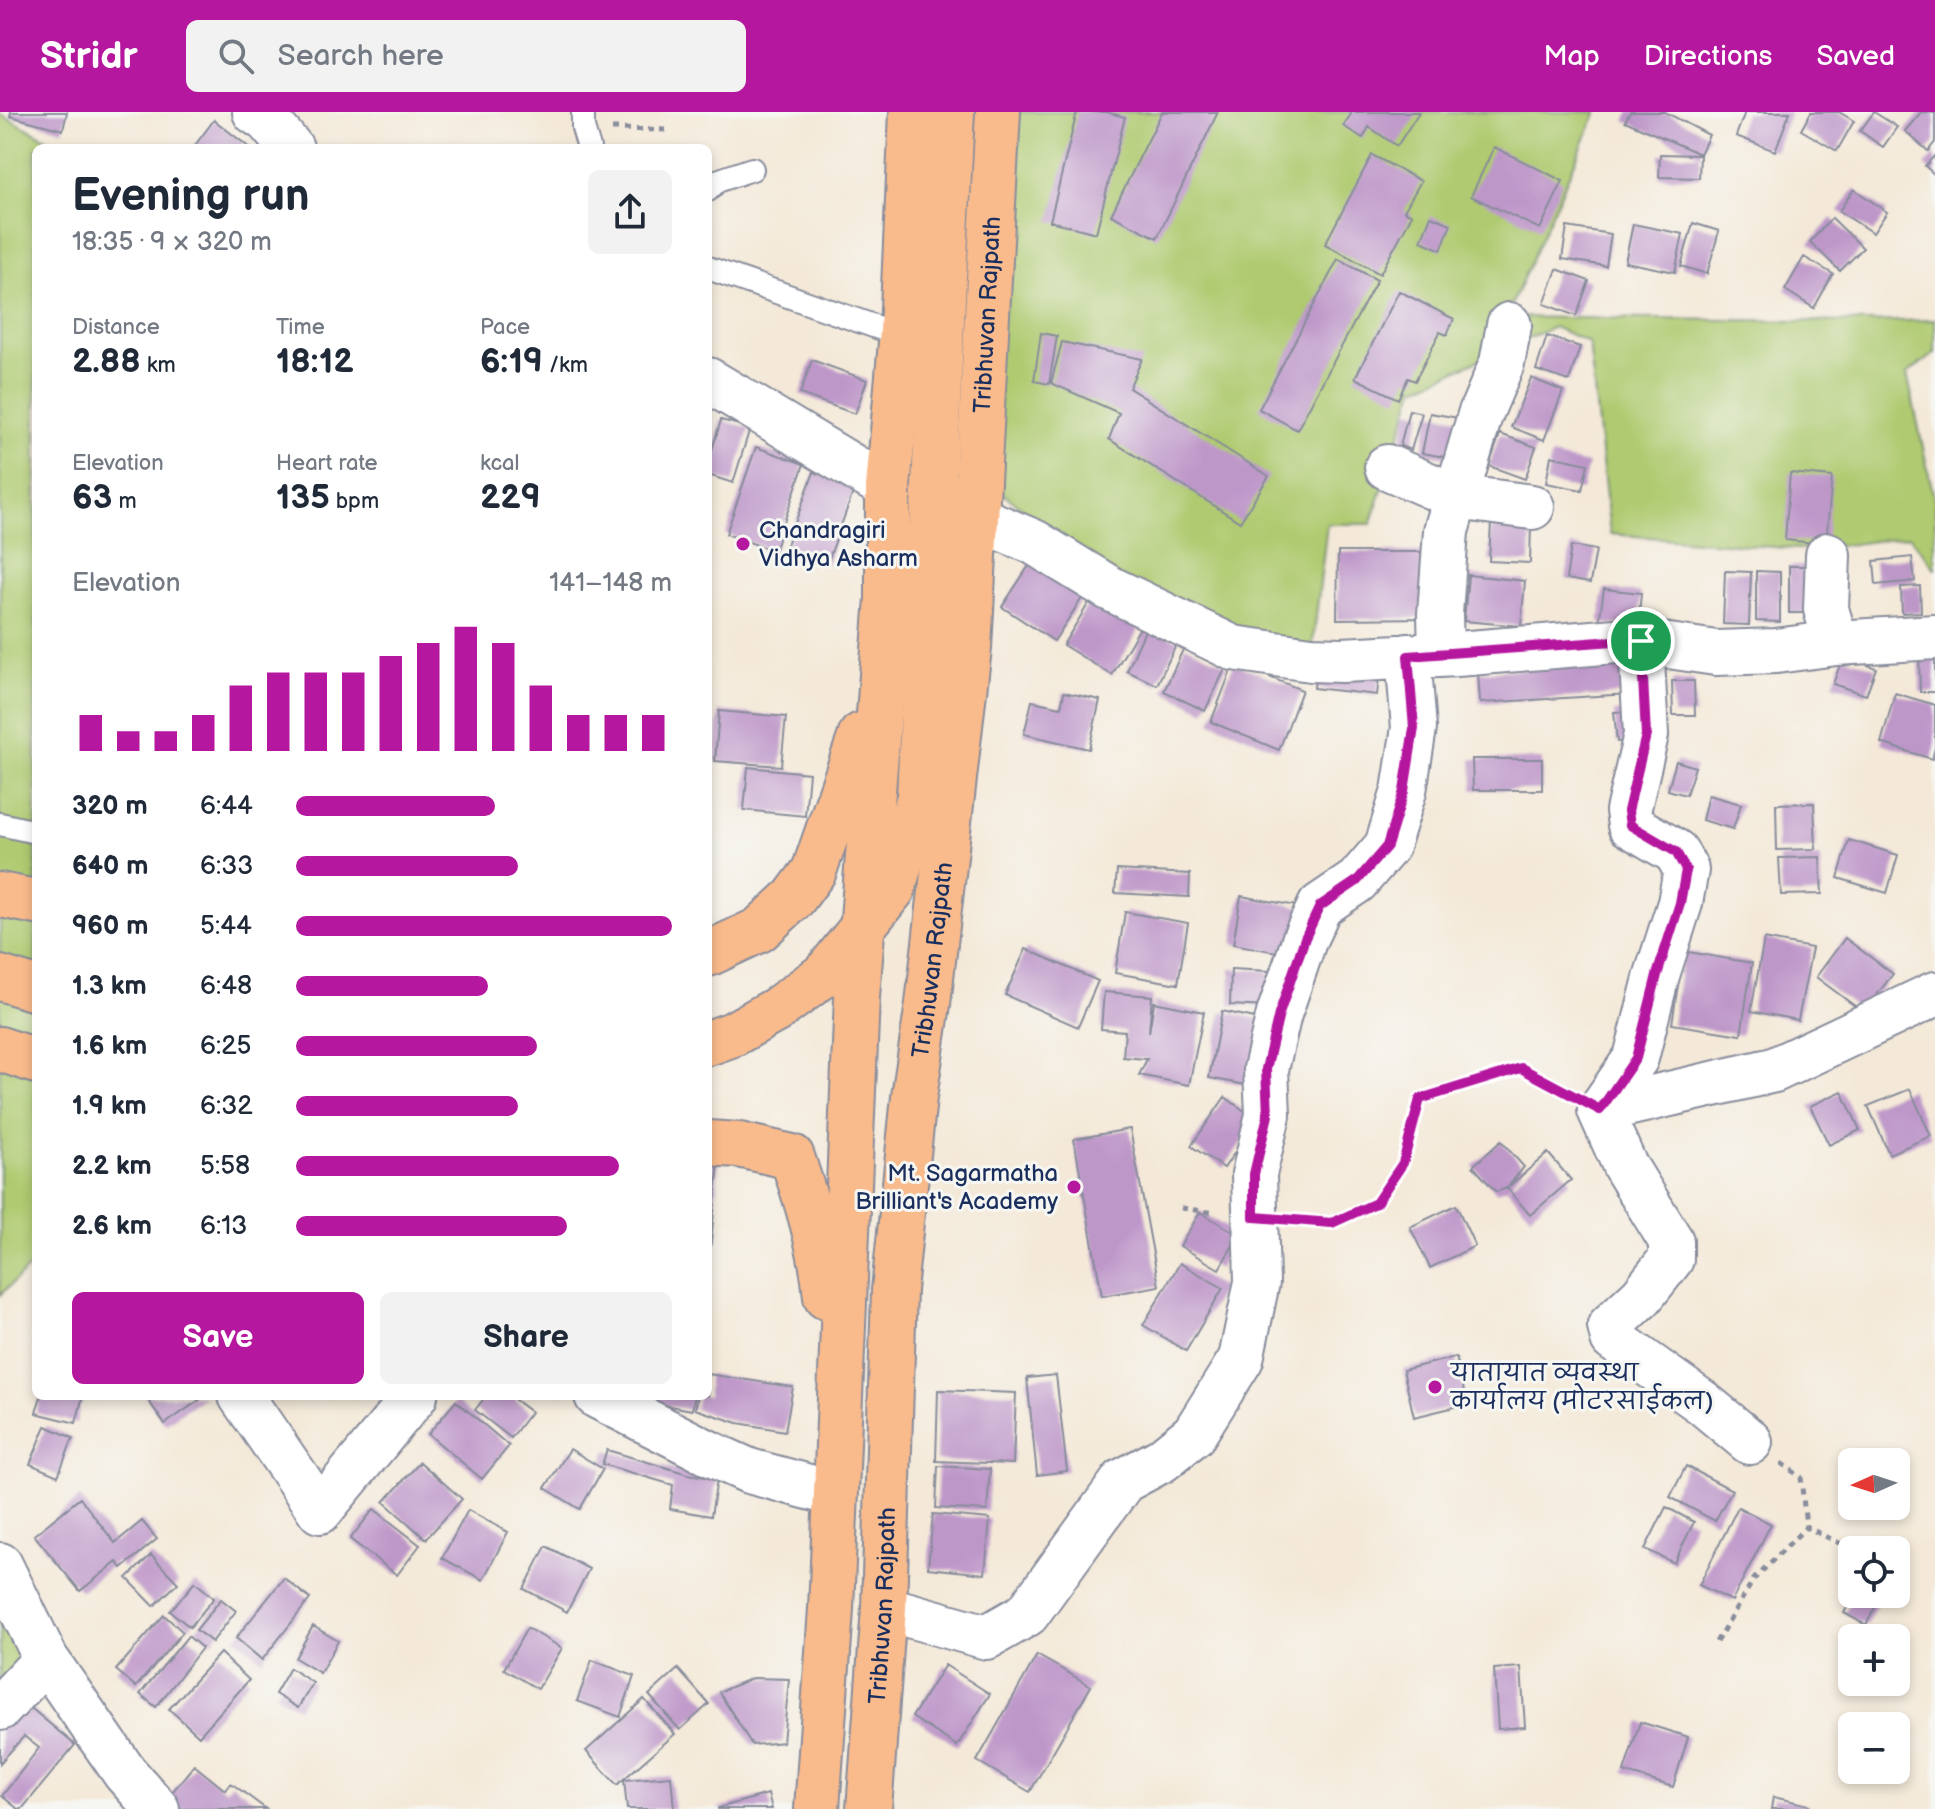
<!DOCTYPE html>
<meta charset="utf-8">
<style>
:root{--surface:#fff;--page:#f2f2f3;--text:#1f2937;--muted:#747a83;--accent:#b5179e}
body{margin:0;font-family:"Balsamiq Sans","Playpen Sans Deva",sans-serif;background:var(--page);color:var(--text);height:100vh;display:flex;flex-direction:column;font-size:30px;white-space:nowrap}
*{box-sizing:border-box;margin:0}
p{font-size:26px;color:var(--muted)}
.icon{flex:none;width:44px;height:44px;fill:none;stroke:currentColor;stroke-width:2;stroke-linecap:round;stroke-linejoin:round}
.map{position:relative;flex:1;overflow:hidden}
.panel{position:absolute;left:32px;top:32px;width:680px;height:1256px;display:flex;flex-direction:column;background:var(--surface);border-radius:12px;box-shadow:0 4px 12px #0003}
.panel>*{flex:none}
.needle{width:52px;rotate:267deg}
.tools{position:absolute;left:1838px;top:1336px;display:grid;gap:16px}
.tools a{display:grid;place-items:center;width:72px;height:72px;border-radius:12px;background:var(--surface);box-shadow:0 4px 12px #0003;font-size:40px}
.pin{position:absolute;display:grid;place-items:center;width:68px;height:68px;color:#fff;margin:-34px;border:4px solid #fff;border-radius:50%;box-shadow:0 2px 8px #0007}
.round{display:grid;place-items:center;flex:none;width:84px;height:84px;border-radius:12px;background:var(--page)}
.head{display:flex;align-items:center;justify-content:space-between;height:136px;padding:0 40px}
h1{font-size:44px;font-weight:700;line-height:60px}
.figures{display:grid;grid-template-columns:repeat(3,1fr);gap:12px;height:136px;padding:8px 40px}
.figures div{display:grid;align-content:center}
.figures b{font-size:34px;font-weight:700}
.figures small{font-size:22px;font-weight:400}
.figures p{font-size:22px}
.chart{height:224px;padding:16px 40px}
.chart p{display:flex;justify-content:space-between}
.chart svg{width:100%;height:144px;margin-top:8px;stroke:var(--accent);stroke-width:6}
.cta{display:flex;gap:16px;margin-top:auto;padding:16px 40px}
.cta a{flex:1;height:92px;border-radius:12px;background:var(--accent);color:#fff;font-size:32px;font-weight:700;line-height:92px;text-align:center}
.cta a+a{background:var(--page);color:var(--text)}
ul{padding:0 40px;list-style:none;font-size:26px}
li{display:grid;grid-template-columns:128px 96px 1fr;align-items:center;height:60px}
li i{height:20px;border-radius:10px;background:var(--accent)}
header{display:flex;align-items:center;gap:48px;box-sizing:border-box;height:112px;padding:0 40px;background:var(--accent);color:#fff}
header strong{font-size:38px}
nav{display:flex;gap:44px;margin-inline-start:auto;font-size:28px}
.search{width:560px;height:72px;background:var(--page);display:flex;align-items:center;gap:20px;box-sizing:border-box;padding:0 28px;border-radius:12px;color:var(--muted);font-size:30px}
.map>svg:first-child{display:block}
.green{fill:#afca70;stroke:#657c67;stroke-width:2}
.building{fill:#be97c9}
.lines{fill:none;stroke-linecap:round;stroke-linejoin:round}
.service-casing{stroke:#888c9b;stroke-width:26}
.minor-casing{stroke:#888c9b;stroke-width:48}
.trunk-casing{stroke:#888c9b;stroke-width:48}
.path{stroke:#888c9b;stroke-width:5;stroke-dasharray:6 6;stroke-linecap:butt}
.service{stroke:#fff;stroke-width:22}
.minor{stroke:#fff;stroke-width:44}
.trunk{stroke:#fabb8c;stroke-width:44}
.route-casing{stroke:#fff;stroke-width:16}
.route{stroke:#b5179e;stroke-width:10}
.poi-dot{fill:#b5179e;stroke:#f6f6f2;stroke-width:3}
.labels{text-anchor:middle;dominant-baseline:central;stroke-width:6;stroke-linejoin:round;paint-order:stroke}
.street-label{font-size:24px;fill:#1b2f5e;stroke:#f6f6f2}
.poi-label{font-size:24px;fill:#1b2f5e;stroke:#f6f6f2;text-anchor:start}
</style>
<header>
<strong>Stridr</strong>
<div class="search"><svg class="icon" aria-label="search" viewBox="0 0 24 24"><circle cx="10" cy="10" r="6"/><path d="M15 15l6 6"/></svg>Search here</div>
<nav><a>Map</a><a>Directions</a><a>Saved</a></nav>
</header>
<div class="map">
<svg width="1935" height="1697" viewBox="0 0 1935 1697">
<rect width="100%" height="100%" fill="#f6f6f2"/>
<filter id="ink" filterUnits="userSpaceOnUse"><feTurbulence type="fractalNoise" baseFrequency=".0125" numOctaves="2"/><feDisplacementMap in="SourceGraphic" scale="16" xChannelSelector="R" yChannelSelector="G"/><feConvolveMatrix kernelMatrix="1 2 1 2 8 2 1 2 1" color-interpolation-filters="sRGB"/></filter>
<filter id="wash" filterUnits="userSpaceOnUse"><feTurbulence type="fractalNoise" baseFrequency=".006" numOctaves="4" result="noise"/><feDisplacementMap in="SourceGraphic" scale="32" xChannelSelector="R" yChannelSelector="G"/><feGaussianBlur stdDeviation="1.8" result="paint"/><feColorMatrix in="noise" values="0 0 0 0 0 0 0 0 0 0 0 0 0 0 0 0 0 1.4 0 .05"/><feComposite in="paint" operator="in"/></filter>
<g filter="url(#wash)">
<rect width="100%" height="100%" fill="#f4e9d8"/>
<path class="green" d="M972,0H1597L1506,205L1865,210L1935,208V241L1907,262L1935,390V457L1910,424L1811,438L1610,422L1589,231L1554,215L1415,276L1371,412H1327L1311,547L1105,461L946,337Z
M0,2L65,36H36V1149L0,1183Z
M0,1473L46,1547L0,1584Z"/>
<g id="blocks">
<path class="building" d="M11,0H67L63,18L10,4Z
M1077,0H1106L1125,5L1096,121L1050,109Z
M1162,0H1218L1157,126L1111,103Z
M1348,0H1419L1397,34L1369,15L1363,26L1343,14L1351,2Z
M1630,0H1665L1709,23L1700,42L1625,9Z
M1745,0H1790L1775,39L1736,24Z
M1811,0H1839L1854,9L1837,39L1801,18Z
M1874,0L1897,15L1883,35L1860,19Z
M1921,0L1935,1V30L1928,39L1905,19Z
M214,8L250,36H193Z
M1494,35L1563,69L1540,117L1471,84Z
M1660,42L1700,43L1699,66L1659,65Z
M1372,43L1421,69L1404,99L1412,103L1380,162L1325,132Z
M1935,43V63L1925,54Z
M1854,77L1887,100L1873,121L1839,99Z
M1431,104L1451,112L1441,138L1421,129Z
M1832,106L1863,136L1840,159L1810,130Z
M1693,111L1719,119L1707,162L1681,154Z
M1633,112L1683,122L1675,160L1625,150Z
M1567,115L1611,122L1606,154L1562,147Z
M1804,145L1833,162L1814,196L1785,178Z
M1338,147L1377,168L1297,318L1259,297Z
M1557,157L1589,169L1576,204L1544,192Z
M1399,179L1454,207L1447,223L1440,220L1415,269L1408,266L1398,287L1355,266Z
M1041,221L1057,224L1049,272L1034,269Z
M1547,224L1580,235L1569,269L1536,258Z
M1062,230L1142,247L1129,276L1269,364L1240,410L1109,327L1119,301L1051,271Z
M812,248L867,268L855,302L800,282Z
M1531,266L1563,279L1544,328L1511,315Z
M1409,298L1422,301L1411,338L1400,334Z
M1430,301L1464,307L1456,347L1422,341Z
M721,308L750,316L733,371L708,363V351Z
M1500,322L1536,335L1525,367L1489,354Z
M756,335L804,352L774,439L726,422Z
M1551,344L1588,352L1582,378L1546,371Z
M814,360L855,375L827,452L785,438Z
M1790,361L1832,365L1826,432L1785,428Z
M1491,410L1531,412L1530,451L1489,449Z
M1571,434L1596,438L1590,471L1566,467Z
M1338,440H1433V506L1337,507Z
M1912,445L1915,469L1876,473L1874,449Z
M1032,449L1084,483L1054,529L1002,495Z
M1789,454H1822V501H1789Z
M1725,459L1751,460L1749,513L1723,512Z
M1756,459L1780,460V510L1756,509Z
M1468,463L1525,469L1521,514L1464,509Z
M1920,474L1921,500L1902,501L1901,475Z
M1604,477L1641,481L1638,515L1599,511Z
M1092,486L1141,514L1112,563L1063,533Z
M1147,514L1178,529L1157,573L1127,559Z
M1185,533L1227,553L1205,599L1164,579Z
M1935,536V580H1920L1919,537Z
M1843,544L1876,556L1866,583L1833,572Z
M1317,549L1380,556L1377,583L1314,576Z
M1234,551L1302,578L1279,638L1211,610Z
M1628,551L1629,582L1480,591L1478,560Z
M1672,569H1694L1695,603H1673Z
M1064,580L1100,588L1089,637L1024,622L1032,589L1061,595Z
M1895,581L1935,593V636L1932,647L1881,631Z
M719,599L786,605L781,654L715,649Z
M1636,599L1639,628L1617,630L1614,600Z
M1472,647H1542V678H1473Z
M1676,649L1695,655L1686,683L1668,678Z
M748,655L809,661L805,704L744,698Z
M1708,683L1741,692L1733,717L1702,708Z
M1814,691L1816,737L1777,738L1776,692Z
M1849,728L1898,743L1887,781L1838,766Z
M1820,745L1822,782L1781,783L1779,746Z
M1117,758L1190,762L1189,785L1115,781Z
M1241,784L1302,795L1294,843L1233,832Z
M1125,800L1188,811L1178,872L1115,861Z
M1845,826L1893,862L1863,900L1816,865Z
M1764,827L1812,836L1798,908L1751,899Z
M1026,837L1098,869L1078,915L1005,883Z
M1683,839L1752,851L1741,923L1672,912Z
M1231,857L1269,859L1267,895L1230,893Z
M1104,880L1152,884L1149,920L1154,890L1204,900L1189,973L1139,963L1147,947L1123,945L1125,919L1101,917Z
M1222,899L1269,909L1256,975L1209,966Z
M1910,977L1931,1024L1889,1042L1868,994Z
M1842,979L1860,1018L1829,1033L1810,994Z
M1225,985L1257,1008L1224,1056L1191,1034Z
M1130,1017L1159,1174L1102,1184L1074,1027Z
M1501,1029L1524,1055L1507,1076L1496,1080L1473,1054Z
M1548,1041L1571,1068L1530,1103L1507,1076Z
M708,1049L719,1050L710,1139H708Z
M1456,1093L1475,1134L1430,1156L1410,1115Z
M1200,1100L1239,1123L1219,1157L1180,1134Z
M1180,1151L1223,1176L1186,1239L1143,1213Z
M1456,1245L1467,1292L1414,1305L1403,1258Z
M708,1262L793,1275L785,1319L738,1311L695,1297L698,1284H708Z
M1056,1263L1067,1359L1037,1363L1027,1266Z
M938,1278L1016,1281L1013,1352L936,1349Z
M41,1284H83L76,1311L36,1301Z
M145,1284H205L165,1312Z
M486,1284H518L515,1288L531,1300L511,1326L475,1298Z
M654,1284H695L692,1298L653,1291Z
M456,1289L509,1334L482,1367L428,1322Z
M46,1314L73,1326L58,1364L30,1352Z
M570,1337L603,1357L580,1397L545,1376Z
M607,1338L688,1362L717,1367L711,1404L670,1397L673,1373L602,1352Z
M420,1350L462,1387L426,1427L384,1390Z
M938,1354L990,1357L987,1399L936,1396Z
M1686,1354L1732,1378L1715,1409L1670,1385Z
M80,1386L115,1431L142,1409L157,1427L122,1456L117,1450L80,1479L34,1423Z
M1666,1395L1694,1410L1674,1451L1645,1437Z
M1738,1395L1771,1412L1732,1489L1699,1473Z
M374,1397L420,1433L397,1463L350,1427Z
M468,1398L508,1420L483,1468L442,1446Z
M933,1402L990,1407L985,1462L928,1456Z
M546,1434L589,1457L567,1500L524,1477Z
M151,1443L178,1471L154,1494L127,1466Z
M284,1466L310,1487L262,1548L236,1526Z
M195,1470L214,1486L190,1515L170,1499Z
M1854,1482H1882L1866,1513L1844,1501Z
M221,1487L236,1499L212,1530L196,1518Z
M164,1503L183,1520L136,1575L116,1558Z
M313,1514L338,1529L320,1561L295,1546Z
M527,1516L562,1536L538,1577L504,1557Z
M188,1524L202,1536L156,1595L140,1582Z
M220,1541L249,1568L199,1624L169,1597Z
M1037,1543L1091,1574L1030,1680L977,1649Z
M592,1548L634,1564L620,1605L577,1589Z
M945,1553L990,1582L957,1634L912,1605Z
M1521,1555L1525,1615L1498,1617L1494,1557Z
M290,1556L313,1571L298,1596L275,1582Z
M678,1557L709,1592L680,1618L649,1583Z
M752,1566L789,1567L783,1630L752,1633L719,1580Z
M19,1586L75,1633L22,1697H18L2,1684L39,1636L24,1624L0,1651V1609Z
M644,1587L675,1622L617,1673L586,1639Z
M1640,1610L1688,1625L1673,1675L1624,1660Z
M194,1653L225,1678L231,1671L266,1697H173L164,1690Z
M671,1664L674,1697H627L624,1668Z
M768,1682L772,1697H718V1696Z
M1773,1685L1809,1693L1808,1697H1771Z"/>
</g>
</g>
<g filter="url(#ink)">
<use href="#blocks" fill-opacity="0" stroke="#888c9b" stroke-width="2"/>
<g class="lines">
<defs>
<path id="service" d="M583,0V16L589,36
M708,78L717,69L752,57
M708,156L882,217L902,219
M0,712L36,720"/>
<path id="minor" d="M255,0L267,8L291,36
M708,268L888,376
M1387,355L1456,385L1532,395
M977,406L1034,430L1109,476L1233,536L1311,547L1342,548L1457,542L1628,528L1716,541L1776,539L1836,531L1935,525
M1828,443L1826,497L1836,531
M1441,543L1440,502L1446,419L1480,303L1502,251L1509,213
M1600,998L1636,946L1657,863L1680,791L1686,758L1676,740L1630,713L1628,699L1646,623L1641,529
M1600,998L1625,1054L1671,1129V1147L1642,1184L1610,1214L1613,1227L1703,1291L1750,1330
M1600,998L1774,958L1935,882
M241,1284L320,1399L415,1284
M597,1284L709,1341L749,1359L835,1382
M0,1453L46,1547L125,1661L157,1697
M884,1496L987,1525L1027,1502L1123,1369L1162,1348L1194,1322L1241,1247L1257,1170L1254,1062L1268,1003L1266,957L1279,902L1305,826L1320,794L1357,769L1387,734L1404,679L1414,616L1408,544
M0,1596L46,1547"/>
<g id="trunk">
<path d="M0,783L36,790"/>
<path d="M708,842L759,818L794,786L814,759L861,623"/>
<path d="M0,866L36,877"/>
<path d="M708,931L733,922L776,898L825,862L893,777L919,685L952,0"/>
<path d="M0,937L36,949"/>
<path d="M708,1031L739,1033L792,1045C807,1090 822,1137 826,1185"/>
<path d="M817,1697L831,1497L857,885L888,486V376L902,219L912,0"/>
<path id="s1" d="M869,1697L884,1496L894,1178L914,985L928,892L969,536L998,0"/>
</g>
</defs>
<use href="#service" class="service-casing"/>
<use href="#minor" class="minor-casing"/>
<use href="#trunk" class="trunk-casing"/>
<path class="path" d="M612,17L667,18
M1181,1096L1216,1101
M1293,1108L1332,1111L1376,1091L1403,1051L1420,987L1521,956L1566,980
M1781,1351L1801,1365L1806,1415L1854,1438
M1716,1530L1754,1467L1806,1415"/>
<use href="#service" class="service"/>
<use href="#minor" class="minor"/>
<use href="#trunk" class="trunk"/>
</g>
</g>
<g class="lines" filter="url(#ink)">
<defs>
<path id="route" d="M1628,528L1641,529L1646,623L1628,699L1630,713L1676,740L1686,758L1680,791L1657,863L1636,946L1600,998L1521,956L1420,987L1403,1051L1376,1091L1332,1111L1254,1105V1062L1268,1003L1266,957L1279,902L1305,826L1320,794L1357,769L1387,734L1404,679L1414,616L1408,544Z"/>
</defs>
<use href="#route" class="route-casing"/>
<use href="#route" class="route"/>
</g>
<g class="poi-dot">
<circle cx="743" cy="432" r="8"/>
<circle cx="1074" cy="1075" r="8"/>
<circle cx="1435" cy="1275" r="8"/>
</g>
<g class="labels">
<g class="street-label">
<text stroke="none"><textPath href="#s1" startOffset="1500">Tribhuvan Rajpath</textPath></text>
<text stroke="none"><textPath href="#s1" startOffset="852">Tribhuvan Rajpath</textPath></text>
<text stroke="none"><textPath href="#s1" startOffset="204">Tribhuvan Rajpath</textPath></text>
</g>
<g class="poi-label">
<text x="759" y="418">Chandragiri<tspan x="759" dy="28">Vidhya Asharm</tspan></text>
<text x="1058" y="1061" text-anchor="end">Mt. Sagarmatha<tspan x="1058" dy="28">Brilliant's Academy</tspan></text>
<text x="1451" y="1261">यातायात व्यवस्था<tspan x="1451" dy="28">कार्यालय (मोटरसाईकल)</tspan></text>
</g>
</g>
</svg>
<div class="tools">
<a><svg class="needle" viewBox="-14 -14 28 28"><path d="M0-13l5 13h-10z" fill="#e53935"/><path d="M0 13l5-13h-10z" fill="#747a83"/></svg></a>
<a><svg class="icon" aria-label="locate" viewBox="0 0 24 24"><circle cx="12" cy="12" r="6"/><path d="M12 2v4M12 18v4M2 12h4M18 12h4"/></svg></a>
<a>+</a>
<a>−</a>
</div>
<div class="pin" style="left:1641px;top:529px;background:#1e9e55"><svg class="icon" aria-label="arrive" viewBox="0 0 24 24"><path d="M6 21V4h12l-3 4 3 4H6"/></svg></div>
<section class="panel">
<div class="head"><div><h1>Evening run</h1><p>18:35 · 9 × 320 m</p></div><a class="round"><svg class="icon" aria-label="share" viewBox="0 0 24 24"><path d="M12 15V3M7 8l5-5 5 5M5 13v7h14v-7"/></svg></a></div>
<div class="figures">
<div><p>Distance</p><b>2.88<small> km</small></b></div>
<div><p>Time</p><b>18:12</b></div>
<div><p>Pace</p><b>6:19<small> /km</small></b></div>
</div>
<div class="figures">
<div><p>Elevation</p><b>63<small> m</small></b></div>
<div><p>Heart rate</p><b>135<small> bpm</small></b></div>
<div><p>kcal</p><b>229</b></div>
</div>
<div class="chart"><p><span>Elevation</span>141–148 m</p>
<svg viewBox="0 0 160 44" preserveAspectRatio="none"><path d="M5 44V33M15 44V38M25 44V38M35 44V33M45 44V24M55 44V20M65 44V20M75 44V20M85 44V15M95 44V11M105 44V6M115 44V11M125 44V24M135 44V33M145 44V33M155 44V33"/></svg>
</div>
<ul>
<li><b>320 m</b>6:44<i style="width:53%"></i></li>
<li><b>640 m</b>6:33<i style="width:59%"></i></li>
<li><b>960 m</b>5:44<i style="width:100%"></i></li>
<li><b>1.3 km</b>6:48<i style="width:51%"></i></li>
<li><b>1.6 km</b>6:25<i style="width:64%"></i></li>
<li><b>1.9 km</b>6:32<i style="width:59%"></i></li>
<li><b>2.2 km</b>5:58<i style="width:86%"></i></li>
<li><b>2.6 km</b>6:13<i style="width:72%"></i></li>
</ul>
<div class="cta"><a>Save</a><a>Share</a></div>
</section>
</div>
